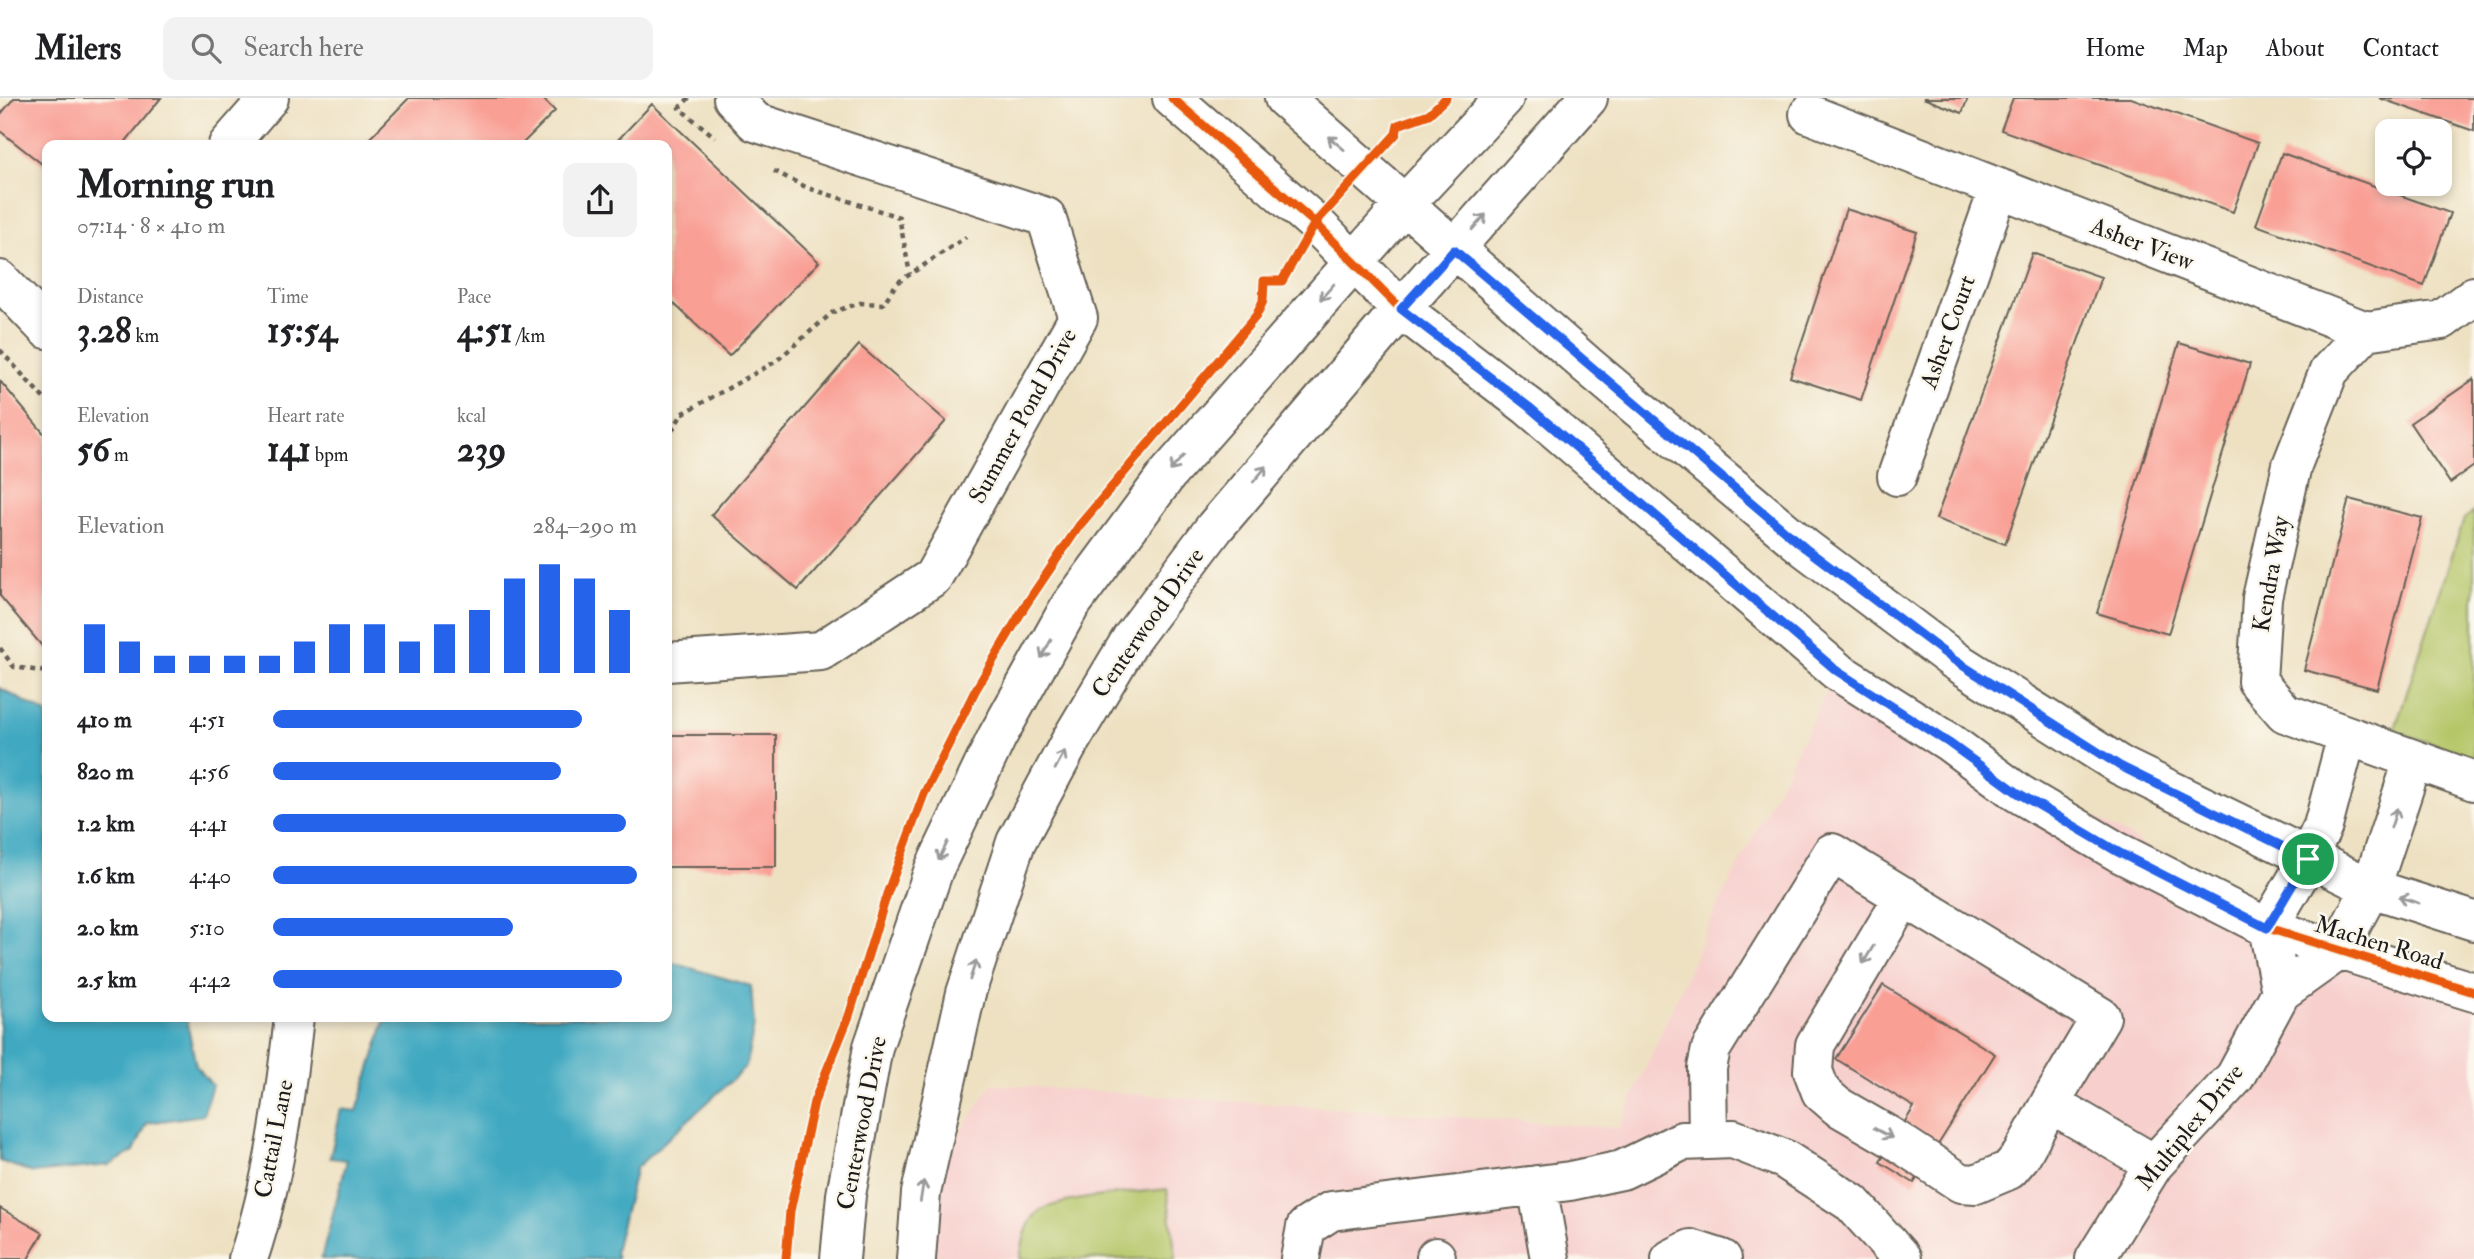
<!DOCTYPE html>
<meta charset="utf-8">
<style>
:root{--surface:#fff;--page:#f2f2f2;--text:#202124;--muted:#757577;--line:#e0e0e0;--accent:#2563eb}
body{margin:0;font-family:"IM FELL Double Pica",serif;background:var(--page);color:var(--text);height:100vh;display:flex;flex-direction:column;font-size:26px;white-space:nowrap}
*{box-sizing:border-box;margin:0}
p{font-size:23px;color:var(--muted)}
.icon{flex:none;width:38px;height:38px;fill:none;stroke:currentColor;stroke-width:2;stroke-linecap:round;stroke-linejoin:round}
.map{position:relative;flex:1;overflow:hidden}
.side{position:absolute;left:42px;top:42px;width:630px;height:882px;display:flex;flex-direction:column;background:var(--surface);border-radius:14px;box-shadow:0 4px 10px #0003}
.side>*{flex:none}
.controls{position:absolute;left:2375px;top:21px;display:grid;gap:14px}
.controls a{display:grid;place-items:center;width:77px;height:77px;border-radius:14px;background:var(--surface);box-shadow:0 4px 10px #0003;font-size:35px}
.pin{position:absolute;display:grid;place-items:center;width:60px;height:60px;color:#fff;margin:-30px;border:4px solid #fff;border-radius:50%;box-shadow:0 2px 7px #0007}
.round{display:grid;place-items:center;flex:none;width:74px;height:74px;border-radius:14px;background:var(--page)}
.summary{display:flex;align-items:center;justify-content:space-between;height:119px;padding:0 35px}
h1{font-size:38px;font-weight:700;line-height:52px}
.stats{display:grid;grid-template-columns:repeat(3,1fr);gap:10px;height:119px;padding:7px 35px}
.stats div{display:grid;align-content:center}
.stats b{font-size:35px;font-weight:700}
.stats small{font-size:19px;font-weight:400}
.stats p{font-size:19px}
.chart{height:196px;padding:14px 35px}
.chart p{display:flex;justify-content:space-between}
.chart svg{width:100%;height:126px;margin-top:7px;stroke:var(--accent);stroke-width:6}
ul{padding:0 35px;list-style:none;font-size:23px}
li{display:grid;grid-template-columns:112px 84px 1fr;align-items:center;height:52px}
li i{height:18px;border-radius:9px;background:var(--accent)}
header{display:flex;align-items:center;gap:42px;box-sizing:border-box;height:98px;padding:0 35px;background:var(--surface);border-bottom:2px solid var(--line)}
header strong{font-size:33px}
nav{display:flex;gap:38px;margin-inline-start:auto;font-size:24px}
.search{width:490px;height:63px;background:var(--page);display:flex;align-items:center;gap:18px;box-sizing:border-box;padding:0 24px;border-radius:14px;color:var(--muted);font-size:26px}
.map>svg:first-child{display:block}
.built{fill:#f7d0ce}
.green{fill:#b5c669;stroke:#687142;stroke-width:2}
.water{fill:#41a9c1;stroke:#2e626e;stroke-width:2}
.building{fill:#f99f94}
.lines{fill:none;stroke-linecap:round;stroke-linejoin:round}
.minor-casing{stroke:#666156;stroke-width:42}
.path{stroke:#666156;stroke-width:4.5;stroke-dasharray:5 5;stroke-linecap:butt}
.minor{stroke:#fff;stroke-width:38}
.cycleway-casing{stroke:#fbf7ec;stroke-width:13}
.cycleway{stroke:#e8590c;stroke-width:9}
.oneway{stroke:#999}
.route-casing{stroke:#fff;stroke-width:14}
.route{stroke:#2563eb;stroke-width:9}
.labels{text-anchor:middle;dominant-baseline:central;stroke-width:5;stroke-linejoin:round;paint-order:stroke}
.street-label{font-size:24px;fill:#1c1c1c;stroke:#fbf7ec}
</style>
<header>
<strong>Milers</strong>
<div class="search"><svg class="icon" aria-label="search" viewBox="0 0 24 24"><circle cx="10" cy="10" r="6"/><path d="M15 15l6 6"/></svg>Search here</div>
<nav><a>Home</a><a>Map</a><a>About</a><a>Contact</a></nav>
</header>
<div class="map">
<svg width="2474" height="1161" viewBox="0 0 2474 1161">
<rect width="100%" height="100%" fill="#fbf7ec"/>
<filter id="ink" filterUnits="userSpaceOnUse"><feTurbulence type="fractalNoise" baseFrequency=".0143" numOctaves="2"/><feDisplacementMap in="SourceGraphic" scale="14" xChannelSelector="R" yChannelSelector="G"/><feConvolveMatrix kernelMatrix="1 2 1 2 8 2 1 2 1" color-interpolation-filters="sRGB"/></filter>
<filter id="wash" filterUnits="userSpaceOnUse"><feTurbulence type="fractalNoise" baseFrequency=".00686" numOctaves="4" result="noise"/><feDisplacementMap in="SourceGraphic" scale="28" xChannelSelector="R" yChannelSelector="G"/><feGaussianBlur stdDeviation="1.57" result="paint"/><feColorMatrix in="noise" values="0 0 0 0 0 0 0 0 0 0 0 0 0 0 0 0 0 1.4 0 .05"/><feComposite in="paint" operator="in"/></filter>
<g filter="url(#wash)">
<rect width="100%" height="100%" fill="#eee1c2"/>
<path class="built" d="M1837,573L2282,825L2474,898V1161H918L921,1095L992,986L1619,1030L1714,815Z"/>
<path class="green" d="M2474,414V659L2394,633L2464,421Z
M1167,1091L1176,1161H1020C1023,1145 1025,1127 1037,1115C1052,1100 1141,1094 1167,1091Z"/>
<path class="water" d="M0,590L47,616V919H186L196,968L212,987L203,1017L147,1025L134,1053L110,1067L33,1075L0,1063Z
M667,863L751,888L754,927L746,969L636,1070L615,1153L617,1161H321L347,1062L330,1060L341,1011L357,1013L386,919H667Z"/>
<g id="blocks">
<path class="building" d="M14,0H161L123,47H47V70L0,33V17Z
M409,0H542L555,13L521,47H363Z
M1923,0H1968L1962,15Z
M2013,0H2131L2258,45L2233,114L2001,32Z
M2380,0H2474V33L2379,0Z
M652,6L819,164L729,258L667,199V47H613Z
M2282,55L2450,115L2424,188L2256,127Z
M1846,111L1917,134L1861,302L1790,279Z
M2032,155L2101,179L2005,446L1936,421Z
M2179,245L2250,266L2168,536L2097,515Z
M859,247L946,323L798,492L711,417Z
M2474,281V368L2450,385L2410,325Z
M0,283L47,339V554L0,498Z
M2349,401L2422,420L2377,591L2304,572Z
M667,637H776V769H667Z
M1883,887L1995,956L1914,1085L1880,1064L1914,1009L1836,961Z
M0,1110L43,1135L28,1161H0Z"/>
</g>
</g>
<g filter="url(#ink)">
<use href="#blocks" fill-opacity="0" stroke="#666156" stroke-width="2"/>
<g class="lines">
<defs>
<path id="minor" d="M1172,0L1315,125L1401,211L1529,309L1837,573L1949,644L2018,695L2118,754L2268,830L2474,894
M1284,0L1587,267L1805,450L1954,562L2121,668L2371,790L2474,823
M1809,16L2366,233L2442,222L2474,198
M228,47L269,0
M0,182L47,231
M2366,233L2329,273L2292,367L2262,500L2257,583L2285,615L2474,683
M1897,378L1999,90
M667,564L821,553L933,479L1078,220L1046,119L755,24L733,0
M1904,798L1815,947L1813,973L1821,994L1837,1008L1894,1041L1961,1085L1976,1086L2009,1072L2021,1058L2050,1005
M2281,894L2268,830L2302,772L2323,728L2347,638
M1708,1042L1707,970L1711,951L1832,755L2101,919L2050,1005L2154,1066
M1537,1087L1550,1161
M1436,1159V1161
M248,1161C274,1084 285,1000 294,919
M840,1161L846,1097L873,949L934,771L997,639L1070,508L1167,377L1405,106L1504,0
M916,1161L921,1095L966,895L1016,744L1072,640L1131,541L1215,429L1401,211L1588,0
M1300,1161L1306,1129L1331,1113L1570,1083L1622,1072L1682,1043L1733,1041L1784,1061L1852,1105L1902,1161
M1671,1161L1691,1151L1722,1161
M2095,1161L2154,1066L2235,979L2281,894L2337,854L2371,790L2413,663"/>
</defs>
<use href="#minor" class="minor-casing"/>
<path class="path" d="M689,0L679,10L715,39
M774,73L808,90L899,119L910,176
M0,252L47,304
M667,341L682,316L775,264L833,214L860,205L883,206L897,185L966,139
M0,550L14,569L47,574"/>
<use href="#minor" class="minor"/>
<defs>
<path id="cycleway" d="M1172,0L1315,125L1401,211L1529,309L1837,573L1949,644L2018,695L2118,754L2268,830L2474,894
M786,1161L790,1113L814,1004L849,918L887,796L924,696L975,593L1025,508L1079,428L1256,218L1263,203L1264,183H1282L1315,125L1396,36L1398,27L1429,16L1446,0"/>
</defs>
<use href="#cycleway" class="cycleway-casing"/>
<use href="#cycleway" class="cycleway"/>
</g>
<defs><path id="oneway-shaft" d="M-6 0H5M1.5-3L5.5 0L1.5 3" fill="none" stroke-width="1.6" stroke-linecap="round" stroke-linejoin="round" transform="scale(1.75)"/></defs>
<g class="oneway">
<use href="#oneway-shaft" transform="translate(1336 45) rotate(-141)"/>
<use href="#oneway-shaft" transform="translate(1479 124) rotate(-48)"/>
<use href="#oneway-shaft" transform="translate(1327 194) rotate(131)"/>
<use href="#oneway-shaft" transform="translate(1177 365) rotate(131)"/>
<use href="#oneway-shaft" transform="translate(1260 376) rotate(-50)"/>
<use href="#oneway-shaft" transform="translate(1046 551) rotate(119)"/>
<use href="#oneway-shaft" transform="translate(1060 662) rotate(-62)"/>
<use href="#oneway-shaft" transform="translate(2394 720) rotate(-72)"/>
<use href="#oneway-shaft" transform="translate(943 753) rotate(116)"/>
<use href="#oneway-shaft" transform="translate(2409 802) rotate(-162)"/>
<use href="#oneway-shaft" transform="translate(1868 857) rotate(121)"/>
<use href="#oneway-shaft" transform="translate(973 872) rotate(-72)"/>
<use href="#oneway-shaft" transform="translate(1883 1035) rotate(28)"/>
<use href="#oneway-shaft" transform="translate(922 1093) rotate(-81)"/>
</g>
</g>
<g class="lines" filter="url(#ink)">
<defs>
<path id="route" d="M1454,152L1805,450L1954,562L2120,668L2308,761L2267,830L2118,754L2018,695L1949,645L1837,573L1529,309L1401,211Z"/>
</defs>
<use href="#route" class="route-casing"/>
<use href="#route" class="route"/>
</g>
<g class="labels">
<g class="street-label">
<text transform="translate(2142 146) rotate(21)">Asher View</text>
<text transform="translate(1948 234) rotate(-70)">Asher Court</text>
<text transform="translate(1023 318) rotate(-61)">Summer Pond Drive</text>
<text transform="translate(2271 476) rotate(-80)">Kendra Way</text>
<text transform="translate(1148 525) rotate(-55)">Centerwood Drive</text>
<text transform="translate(2379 845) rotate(17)">Machen Road</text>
<text transform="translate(862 1025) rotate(-79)">Centerwood Drive</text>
<text transform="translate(2190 1029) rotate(-51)">Multiplex Drive</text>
<text transform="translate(274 1041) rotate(-79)">Cattail Lane</text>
</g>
</g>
</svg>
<div class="controls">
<a><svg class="icon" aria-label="locate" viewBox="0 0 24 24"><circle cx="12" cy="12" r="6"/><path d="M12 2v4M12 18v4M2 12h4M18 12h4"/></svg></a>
</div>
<div class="pin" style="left:2308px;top:761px;background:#1e9e55"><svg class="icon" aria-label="arrive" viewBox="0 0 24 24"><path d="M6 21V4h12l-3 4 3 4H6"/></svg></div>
<section class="side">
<div class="summary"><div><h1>Morning run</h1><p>07:14 · 8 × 410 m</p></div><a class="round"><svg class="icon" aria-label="share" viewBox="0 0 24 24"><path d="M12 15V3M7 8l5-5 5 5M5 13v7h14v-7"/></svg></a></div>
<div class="stats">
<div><p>Distance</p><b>3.28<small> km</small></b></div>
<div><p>Time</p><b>15:54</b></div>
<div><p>Pace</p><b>4:51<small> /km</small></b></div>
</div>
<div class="stats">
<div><p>Elevation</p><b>56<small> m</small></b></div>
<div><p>Heart rate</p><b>141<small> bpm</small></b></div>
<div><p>kcal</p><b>239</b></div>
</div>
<div class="chart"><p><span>Elevation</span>284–290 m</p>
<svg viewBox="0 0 160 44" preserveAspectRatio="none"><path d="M5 44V27M15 44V33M25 44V38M35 44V38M45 44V38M55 44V38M65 44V33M75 44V27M85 44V27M95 44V33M105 44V27M115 44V22M125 44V11M135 44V6M145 44V11M155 44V22"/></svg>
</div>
<ul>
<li><b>410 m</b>4:51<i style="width:85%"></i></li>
<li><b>820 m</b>4:56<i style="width:79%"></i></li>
<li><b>1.2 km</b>4:41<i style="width:97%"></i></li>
<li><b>1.6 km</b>4:40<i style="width:100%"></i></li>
<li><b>2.0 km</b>5:10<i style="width:66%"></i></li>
<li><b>2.5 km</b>4:42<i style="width:96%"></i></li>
</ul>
</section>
</div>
